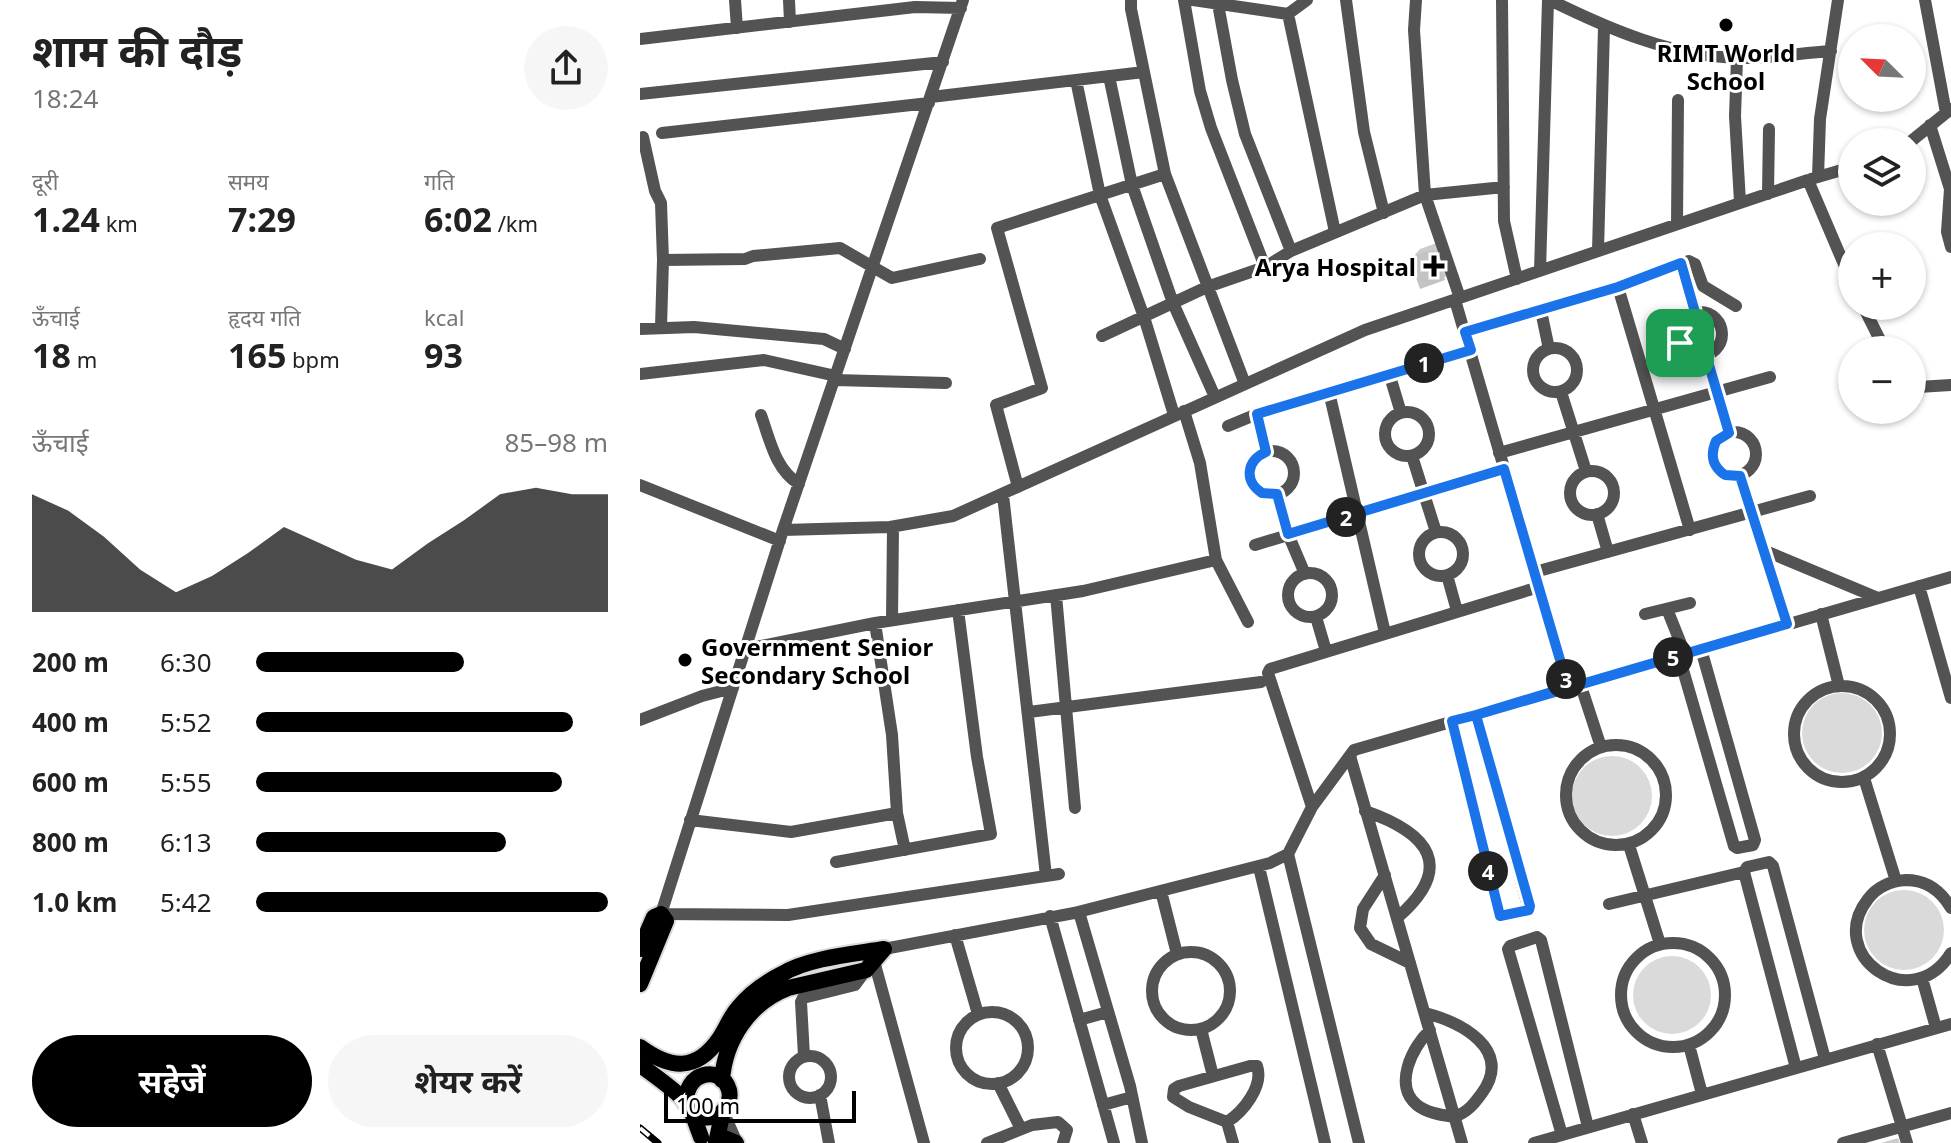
<!DOCTYPE html>
<html lang="hi">
<meta charset="utf-8">
<style>
:root{--surface:#fff;--page:#f6f6f6;--text:#222;--muted:#767676;--accent:#000}
body{margin:0;font-family:"Noto Sans","Noto Sans Devanagari",sans-serif;background:var(--page);color:var(--text);height:100vh;display:flex;flex-direction:column;font-size:30px;white-space:nowrap}
*{box-sizing:border-box;margin:0}
p{font-size:26px;color:var(--muted)}
.icon{flex:none;width:44px;height:44px;fill:none;stroke:currentColor;stroke-width:2;stroke-linecap:round;stroke-linejoin:round}
.map{position:relative;flex:1;overflow:hidden}
.side{display:flex;flex-direction:column;background:var(--surface);width:640px}
.side>*{flex:none}
.needle{width:52px;rotate:294deg}
.buttons{position:absolute;left:1198px;top:24px;display:grid;gap:16px}
.buttons a{display:grid;place-items:center;width:88px;height:88px;border-radius:50%;background:var(--surface);box-shadow:0 2px 6px #0004;font-size:40px}
.scale{position:absolute;left:24px;bottom:20px;width:192px;box-sizing:border-box;padding-left:8px;border:4px solid #000;border-top:0;font-size:22px;line-height:28px;white-space:nowrap;color:#000;-webkit-text-stroke:6px #fff;paint-order:stroke}
.pin{position:absolute;display:grid;place-items:center;width:68px;height:68px;color:#fff;margin:-34px;border-radius:16px;box-shadow:0 4px 12px #0006}
.km{position:absolute;width:40px;height:40px;margin:-20px;border-radius:50%;background:#222;color:#fff;font-size:22px;line-height:40px;text-align:center}
.round{display:grid;place-items:center;flex:none;width:84px;height:84px;border-radius:42px;background:var(--page)}
.summary{display:flex;align-items:center;justify-content:space-between;height:136px;padding:0 32px}
h1{font-size:44px;font-weight:700;line-height:60px}
.stats{display:grid;grid-template-columns:repeat(3,1fr);gap:12px;height:136px;padding:8px 32px}
.stats div{display:grid;align-content:center}
.stats b{font-size:34px;font-weight:700}
.stats small{font-size:22px;font-weight:400}
.stats p{font-size:22px}
.chart{height:224px;padding:16px 32px}
.chart p{display:flex;justify-content:space-between}
.chart svg{width:100%;height:144px;margin-top:8px;fill:var(--accent);opacity:.7}
.cta{display:flex;gap:16px;margin-top:auto;padding:16px 32px}
.cta a{flex:1;height:92px;border-radius:48px;background:var(--accent);color:#fff;font-size:32px;font-weight:700;line-height:92px;text-align:center}
.cta a+a{background:var(--page);color:var(--text)}
ul{padding:0 32px;list-style:none;font-size:26px}
li{display:grid;grid-template-columns:128px 96px 1fr;align-items:center;height:60px}
li i{height:20px;border-radius:10px;background:var(--accent)}
main{display:flex;flex:1;min-height:0}
.map>svg:first-child{display:block}
.green{fill:#dadada}
.shadow{fill:#0003}
.building{fill:#c3c3c3}
.lines{fill:none;stroke-linecap:round;stroke-linejoin:round}
.major-casing{stroke:#dbdbdb;stroke-width:20}
.minor{stroke:#535353;stroke-width:12}
.major{stroke:#000;stroke-width:16}
.rail-casing{stroke:#000;stroke-width:7}
.rail{stroke:#fff;stroke-width:4;stroke-dasharray:12;stroke-linecap:butt}
.route-casing{stroke:#fff;stroke-width:16}
.route{stroke:#1a73e8;stroke-width:10}
.poi-dot{fill:#000;stroke:#fff;stroke-width:3}
.labels{text-anchor:middle;dominant-baseline:central;stroke-width:6;stroke-linejoin:round;paint-order:stroke}
.poi-label{font-size:24px;font-weight:bold;fill:#000;stroke:#fff}
</style>
<main>
<section class="side">
<div class="summary"><div><h1>शाम की दौड़</h1><p>18:24</p></div><a class="round"><svg class="icon" aria-label="share" viewBox="0 0 24 24"><path d="M12 15V3M7 8l5-5 5 5M5 13v7h14v-7"/></svg></a></div>
<div class="stats">
<div><p>दूरी</p><b>1.24<small> km</small></b></div>
<div><p>समय</p><b>7:29</b></div>
<div><p>गति</p><b>6:02<small> /km</small></b></div>
</div>
<div class="stats">
<div><p>ऊँचाई</p><b>18<small> m</small></b></div>
<div><p>हृदय गति</p><b>165<small> bpm</small></b></div>
<div><p>kcal</p><b>93</b></div>
</div>
<div class="chart"><p><span>ऊँचाई</span>85–98 m</p>
<svg viewBox="0 0 160 44" preserveAspectRatio="none"><path d="M0 44V8L10 13L20 21L30 31L40 38L50 33L60 26L70 18L80 23L90 28L100 31L110 23L120 16L130 8L140 6L150 8L160 8V44z"/></svg>
</div>
<ul>
<li><b>200 m</b>6:30<i style="width:59%"></i></li>
<li><b>400 m</b>5:52<i style="width:90%"></i></li>
<li><b>600 m</b>5:55<i style="width:87%"></i></li>
<li><b>800 m</b>6:13<i style="width:71%"></i></li>
<li><b>1.0 km</b>5:42<i style="width:100%"></i></li>
</ul>
<div class="cta"><a>सहेजें</a><a>शेयर करें</a></div>
</section>
<div class="map">
<svg width="1311" height="1143" viewBox="0 0 1311 1143">
<rect width="100%" height="100%" fill="#fff"/>
<path class="green" d="M1162 733a40 40 0 1 1 80 0a40 40 0 1 1-80 0Z
M932 796a40 40 0 1 1 80 0a40 40 0 1 1-80 0Z
M1224 930a40 40 0 1 1 80 0a40 40 0 1 1-80 0Z
M993 995a39 39 0 1 1 78 0a39 39 0 1 1-78 0Z"/>
<path class="shadow" d="M802,241L812,270L803,279L772,258L780,249Z
M1258,1138L1260,1143H1241Z"/>
<path class="building" d="M794,249L805,280L780,289L769,257Z"/>
<g class="lines">
<defs>
<path id="major" d="M0,949L14,917L21,914L26,921L0,984
M0,1047C30,1069 56,1072 79,1039C86,1029 90,1017 98,1008C109,994 126,982 142,974C168,958 214,954 244,949
M0,1065C14,1075 28,1085 40,1096C46,1102 50,1111 57,1115C65,1119 74,1118 81,1113C88,1107 91,1098 89,1090C81,1063 42,1073 47,1104
M82,1080C85,1040 109,1003 148,988L226,970L244,949
M51,1110L61,1137
M76,1141L84,1138L96,1143
M76,1143L83,1111"/>
</defs>
<use href="#major" class="major-casing"/>
<path class="minor" d="M95,0L97,28
M149,0L150,22
M323,0L143,530L21,914L148,915L419,874
M491,0V9L525,174L605,384
M544,0L560,91L571,128L625,267
M553,0L648,14L667,0
M706,0L724,132L744,213
M776,0L774,30L785,195L820,298
M862,0L864,221L877,279
M910,0C969,29 1031,56 1098,58C1128,59 1160,53 1191,51
M1285,0L1306,113
M578,4L592,80L605,134L651,251
M648,14L695,232
M0,39L275,7L321,8
M1097,58L1095,116L1100,202
M469,76L492,185L533,303L575,397
M436,80L460,195L504,317L534,415
M0,94L303,62
M291,97L504,72
M1290,125L1310,189L1307,232L1311,247
M22,133L289,103
M3,137L15,191L21,203L23,260L21,327
M1270,142L1311,109
M1178,177L1180,119L1198,0
M1171,179L1212,167
M1128,194L1129,129
M1037,224L1038,100
M958,251L964,27
M23,260L105,259L113,256L200,248L252,278L340,259
M1041,263L1055,312
M900,271L908,0
M978,287L1050,530
M815,300L928,687
M1223,306L1245,350
M901,311L909,349
M1038 334a22 22 0 1 1 44 0a22 22 0 1 1-44 0Z
M0,329L54,327L184,339L205,349
M825,332L978,287L1049,261L1055,264L1063,286L1096,306
M462,336L567,287L625,267L651,251L785,195L864,187
M893 370a22 22 0 1 1 44 0a22 22 0 1 1-44 0Z
M1066,355L1089,433
M749,373L761,413
M0,374L124,360L196,376
M195,380L306,383
M1272,380L1278,387L1311,385
M689,392L745,633
M921,392L946,471
M745 434a22 22 0 1 1 44 0a22 22 0 1 1-44 0Z
M617,414L626,452
M121,415C130,440 135,469 159,484
M588,426L617,414L831,350
M1072 454a22 22 0 1 1 44 0a22 22 0 1 1-44 0Z
M610 473a22 22 0 1 1 44 0a22 22 0 1 1-44 0Z
M859,453L1130,377
M772,456L796,532
M930 493a22 22 0 1 1 44 0a22 22 0 1 1-44 0Z
M1100,476L1147,624
M0,485L140,541
M378,487L356,405L402,388L357,228L525,174
M637,494L648,534L665,574
M363,495L406,876
M957,514L968,552
M143,530L250,527L313,516L725,330L1168,180L1212,283
M779 554a22 22 0 1 1 44 0a22 22 0 1 1-44 0Z
M615,545L864,469
M1123,550L1238,598
M576,560L608,622
M895,572L1170,496
M648 595a22 22 0 1 1 44 0a22 22 0 1 1-44 0Z
M807,575L817,611
M1279,586L1311,698
M416,595L435,808
M1027,609L1045,654
M1005,614L1050,603
M1181,614L1199,686
M676,617L686,651
M252,620L253,527
M235,623L252,735L257,813L265,850
M106,649L235,623L443,591L576,560L560,463L544,411
M1039,656L1094,846L1097,848L1113,845L1115,840L1061,649
M940,683L961,747
M1154 734a48 48 0 1 1 96 0a48 48 0 1 1-96 0Z
M389,712L621,682
M0,720L62,696L93,688
M812,721L859,915L889,910L836,715
M926 795a50 50 0 1 1 100 0a50 50 0 1 1-100 0Z
M710,756L822,1143
M1224,778L1256,881
M672,807L628,673L630,669L899,587
M725,811C789,833 816,867 757,918
M50,820L151,832L257,813
M989,845L1020,944
M648,854L719,1143
M196,862L351,834L337,757L318,610
M619,867L685,1143
M1104,872L1156,1068
M745,875L723,909L720,928L731,944L770,963
M521,891L537,954
M969,904L1104,872L1107,867L1129,862L1133,866L1185,1059
M1311,908C1301,891 1286,880 1266,880C1251,881 1237,887 1228,899C1184,955 1271,1017 1311,953
M439,912L490,1086L502,1143
M410,916L474,1143
M315,935L338,1014
M981 995a52 52 0 1 1 104 0a52 52 0 1 1-104 0Z
M244,949L434,913L630,863L648,854L672,807L714,750L1311,577
M512 991a39 39 0 1 1 78 0a39 39 0 1 1-78 0Z
M234,961L284,1143
M1282,978L1296,1028
M316 1048a36 36 0 1 1 72 0a36 36 0 1 1-72 0Z
M785,1013C820,1022 874,1049 842,1093C834,1104 828,1112 814,1117C802,1115 787,1113 777,1105C753,1086 772,1047 790,1030
M439,1020L468,1012
M561,1029L573,1076
M1237,1044L1267,1143
M1049,1045L1062,1094
M164,1056L161,1002L163,998L215,985L226,970
M149 1077a21 21 0 1 1 42 0a21 21 0 1 1-42 0Z
M610,1066H617C624,1086 603,1112 587,1122L549,1107L533,1097L534,1089L539,1086Z
M358,1083L381,1129
M180,1095L189,1143
M463,1105L492,1097
M83,1111L97,1143
M993,1114L1002,1143
M587,1122L593,1143
M922,1135L868,949L870,946L897,937L901,940L948,1127
M347,1143L392,1125L418,1122L427,1130L423,1143
M894,1143L1311,1024
M1203,1143L1311,1113"/>
<use href="#major" class="major"/>
<defs>
<path id="rail" d="M0,1128L18,1143"/>
</defs>
<use href="#rail" class="rail-casing"/>
<use href="#rail" class="rail"/>
</g>
<g class="lines">
<defs>
<path id="route" d="M1040,343C1036,328 1041,319 1055,312L1041,263L978,287L825,332L831,350L617,414L626,452C606,461 604,481 622,493L637,494L648,534L864,469L928,687L836,715L890,906L889,910L860,916L812,721L836,715L1147,624L1100,476L1085,475C1072,466 1070,455 1076,441L1089,433L1066,355L1051,354L1040,343"/>
</defs>
<use href="#route" class="route-casing"/>
<use href="#route" class="route"/>
</g>
<g class="poi-dot">
<circle cx="1086" cy="25" r="8"/>
<path d="M790 254h8v8h8v8h-8v8h-8v-8h-8v-8h8z"/>
<circle cx="45" cy="660" r="8"/>
</g>
<g class="labels">
<g class="poi-label">
<text x="1086" y="52">RIMT World<tspan x="1086" dy="28">School</tspan></text>
<text x="776" y="266" text-anchor="end">Arya Hospital</text>
<text x="61" y="646" text-anchor="start">Government Senior<tspan x="61" dy="28">Secondary School</tspan></text>
</g>
</g>
</svg>
<div class="buttons">
<a><svg class="needle" viewBox="-14 -14 28 28"><path d="M0-13l5 13h-10z" fill="#e53935"/><path d="M0 13l5-13h-10z" fill="#767676"/></svg></a>
<a><svg class="icon" aria-label="layers" viewBox="0 0 24 24"><path d="M12 4l9 5-9 5-9-5zM3 14l9 5 9-5"/></svg></a>
<a>+</a>
<a>−</a>
</div>
<div class="scale">100 m</div>
<div class="pin" style="left:1040px;top:343px;background:#1e9e55"><svg class="icon" aria-label="arrive" viewBox="0 0 24 24"><path d="M6 21V4h12l-3 4 3 4H6"/></svg></div>
<b class="km" style="left:784px;top:363px">1</b>
<b class="km" style="left:706px;top:517px">2</b>
<b class="km" style="left:926px;top:679px">3</b>
<b class="km" style="left:848px;top:871px">4</b>
<b class="km" style="left:1033px;top:657px">5</b>
</div>
</main>
